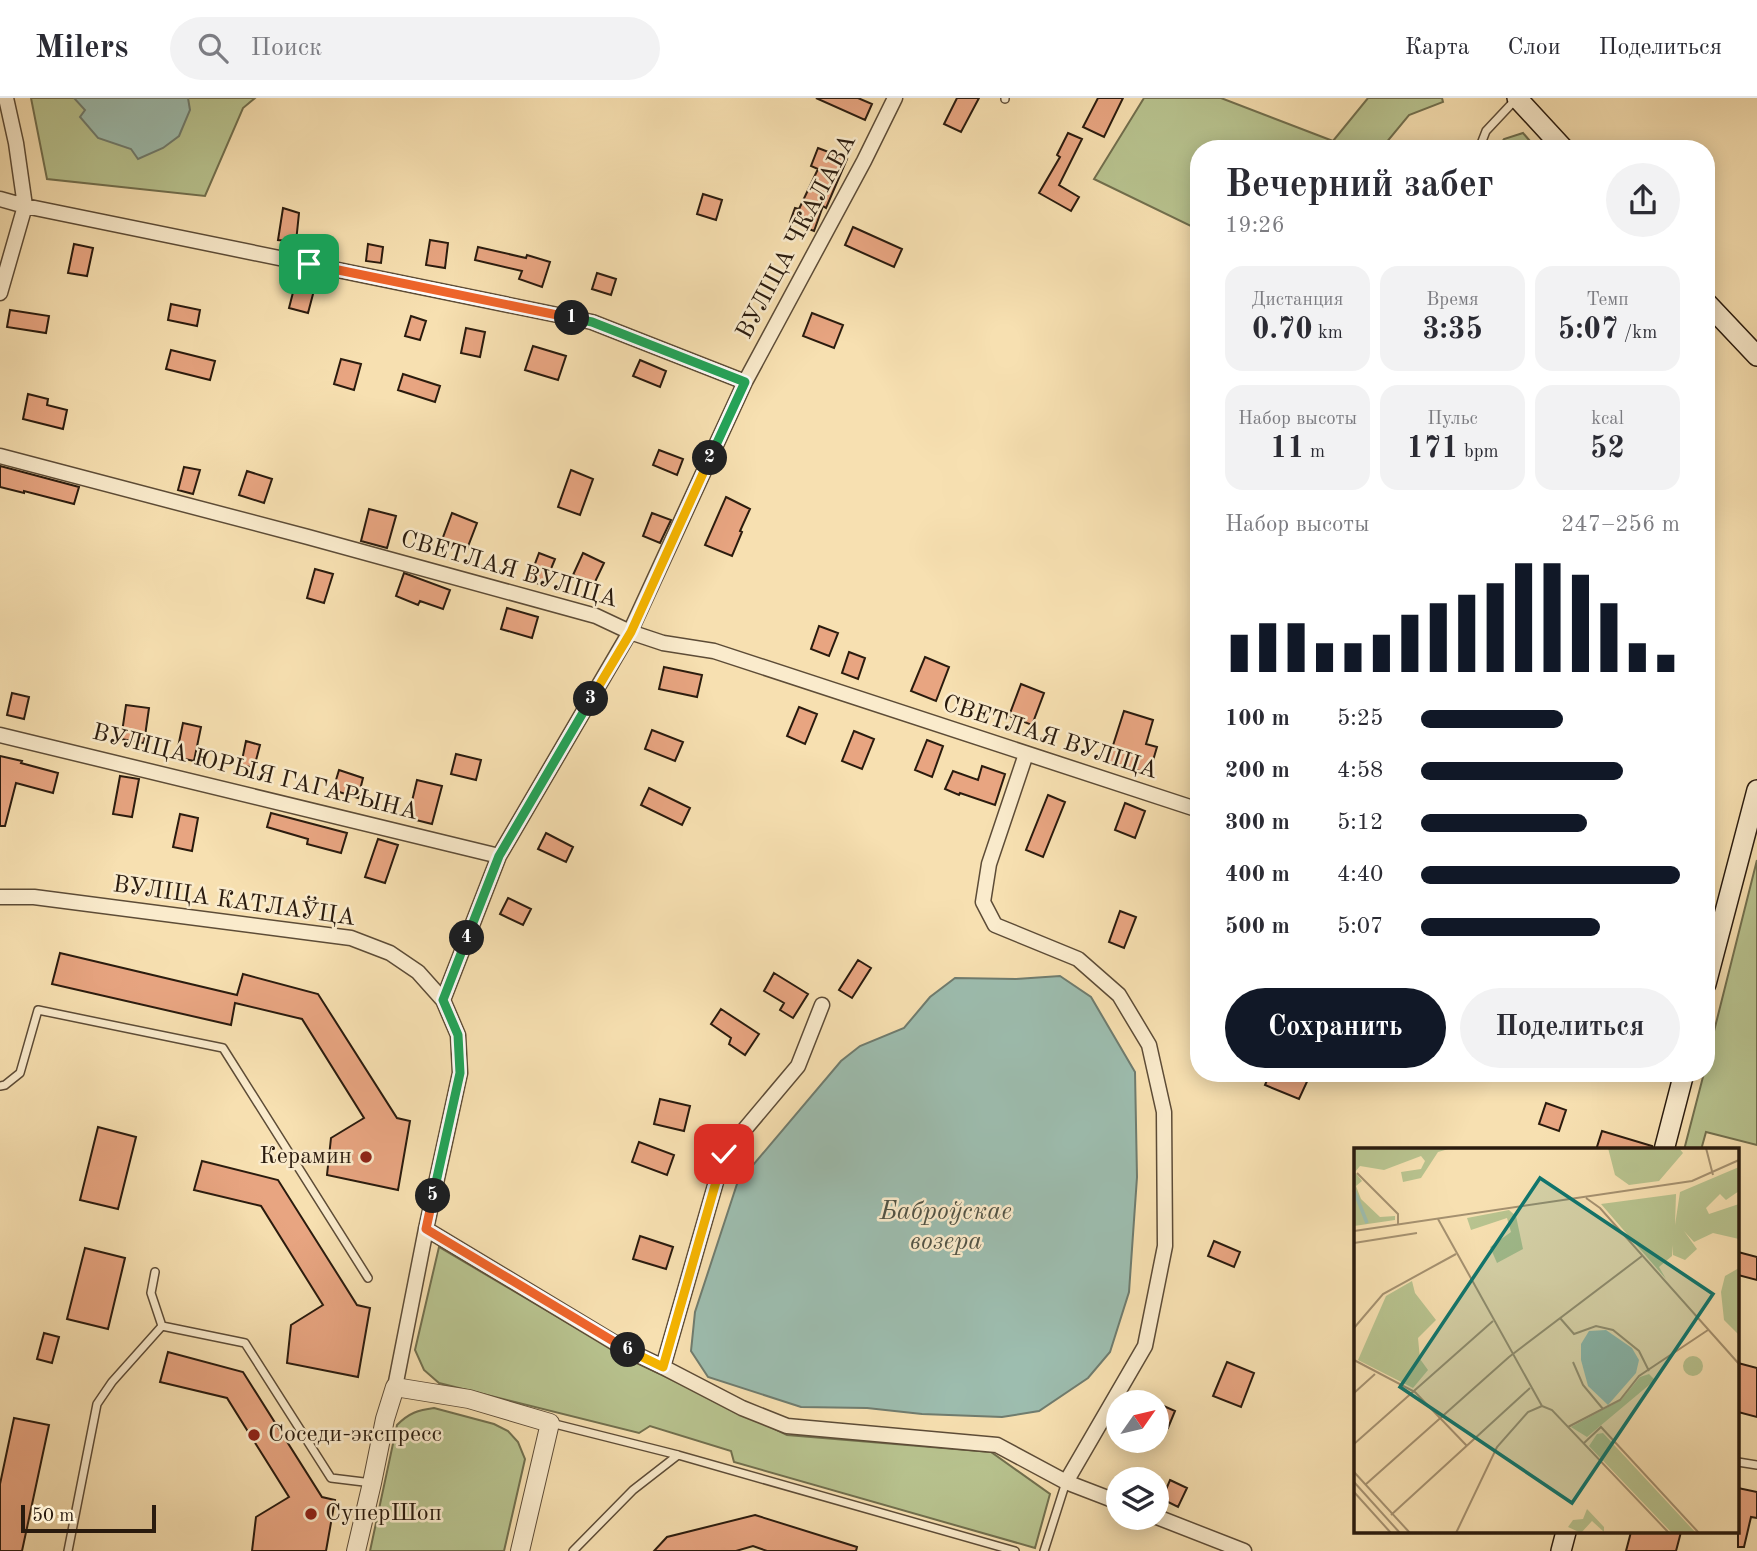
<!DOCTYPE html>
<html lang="ru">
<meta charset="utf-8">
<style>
:root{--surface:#fff;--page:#f2f2f3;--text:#2b2b33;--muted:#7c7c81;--line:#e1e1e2;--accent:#111827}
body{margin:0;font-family:"Old Standard TT",serif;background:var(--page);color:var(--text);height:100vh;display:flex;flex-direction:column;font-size:26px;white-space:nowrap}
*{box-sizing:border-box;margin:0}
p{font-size:23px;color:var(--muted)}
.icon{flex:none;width:38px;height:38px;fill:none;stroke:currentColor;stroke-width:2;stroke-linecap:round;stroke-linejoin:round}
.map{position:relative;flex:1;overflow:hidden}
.sheet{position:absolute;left:1190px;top:42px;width:525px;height:942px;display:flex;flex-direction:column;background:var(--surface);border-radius:28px;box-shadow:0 4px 18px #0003}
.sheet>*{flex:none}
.needle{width:46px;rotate:56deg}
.tools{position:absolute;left:1106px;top:1292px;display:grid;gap:14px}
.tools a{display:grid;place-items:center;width:63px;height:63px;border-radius:50%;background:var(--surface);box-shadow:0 4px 18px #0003;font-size:35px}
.scale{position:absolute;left:21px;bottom:18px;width:135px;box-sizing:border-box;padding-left:7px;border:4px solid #2a1b0e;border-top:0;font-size:19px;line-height:24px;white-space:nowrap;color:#2a1b0e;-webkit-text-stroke:5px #faebcc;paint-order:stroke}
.pin{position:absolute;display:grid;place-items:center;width:60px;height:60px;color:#fff;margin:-30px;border-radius:14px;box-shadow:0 4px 10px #0006}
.km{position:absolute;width:35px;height:35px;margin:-18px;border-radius:50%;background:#222;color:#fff;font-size:19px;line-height:35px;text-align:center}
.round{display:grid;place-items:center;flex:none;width:74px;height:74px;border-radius:37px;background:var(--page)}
.head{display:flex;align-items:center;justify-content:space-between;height:119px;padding:0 35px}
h1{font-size:38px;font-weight:800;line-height:52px}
.stats{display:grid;grid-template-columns:repeat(3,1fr);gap:10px;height:119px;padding:7px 35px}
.stats div{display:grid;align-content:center;border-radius:18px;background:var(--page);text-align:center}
.stats b{font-size:30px;font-weight:800}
.stats small{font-size:19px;font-weight:400}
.stats p{font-size:19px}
.chart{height:196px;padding:14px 35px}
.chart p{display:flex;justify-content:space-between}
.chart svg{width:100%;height:126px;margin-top:7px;stroke:var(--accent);stroke-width:6}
.button{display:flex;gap:14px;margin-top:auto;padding:14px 35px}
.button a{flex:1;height:80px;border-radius:42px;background:var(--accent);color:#fff;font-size:28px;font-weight:800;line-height:80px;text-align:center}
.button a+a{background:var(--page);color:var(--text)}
ul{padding:0 35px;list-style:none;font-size:23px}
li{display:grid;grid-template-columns:112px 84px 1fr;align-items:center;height:52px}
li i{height:18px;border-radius:9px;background:var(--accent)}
header{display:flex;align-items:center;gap:42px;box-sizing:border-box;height:98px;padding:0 35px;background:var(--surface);border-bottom:2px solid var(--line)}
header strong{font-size:33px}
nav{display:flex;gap:38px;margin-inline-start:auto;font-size:24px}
.search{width:490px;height:63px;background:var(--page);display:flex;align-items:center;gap:18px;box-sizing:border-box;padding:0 24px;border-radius:38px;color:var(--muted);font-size:26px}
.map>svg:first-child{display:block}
.green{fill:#b8c38f;stroke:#716f4e;stroke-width:2}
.water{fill:#9dbdaf;stroke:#6f7c6f;stroke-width:2}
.building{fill:#e8a581;stroke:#2a1b0e;stroke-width:2}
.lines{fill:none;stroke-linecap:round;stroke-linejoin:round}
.service-casing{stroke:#5d4c37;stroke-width:10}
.minor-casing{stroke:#5d4c37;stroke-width:17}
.tertiary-casing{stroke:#5d4c37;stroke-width:20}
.secondary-casing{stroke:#2a1b0e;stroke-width:22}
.service{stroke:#faebcc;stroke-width:7}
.minor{stroke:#faebcc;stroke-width:14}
.tertiary{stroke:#faebcc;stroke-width:18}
.secondary{stroke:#faebcc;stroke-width:19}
.split-1-casing{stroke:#fff;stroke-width:14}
.split-2-casing{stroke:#fff;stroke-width:14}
.split-3-casing{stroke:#fff;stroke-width:14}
.split-4-casing{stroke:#fff;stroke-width:14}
.split-5-casing{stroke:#fff;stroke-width:14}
.split-6-casing{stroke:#fff;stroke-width:14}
.split-7-casing{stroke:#fff;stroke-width:14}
.split-1{stroke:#f0652b;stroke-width:9}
.split-2{stroke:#22a559;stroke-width:9}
.split-3{stroke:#f5b400;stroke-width:9}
.split-4{stroke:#22a559;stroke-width:9}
.split-5{stroke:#22a559;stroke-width:9}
.split-6{stroke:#f0652b;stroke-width:9}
.split-7{stroke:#f5b400;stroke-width:9}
.poi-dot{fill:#8f2418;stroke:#faebcc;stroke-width:2.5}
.labels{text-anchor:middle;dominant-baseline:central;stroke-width:5;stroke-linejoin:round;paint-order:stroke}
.street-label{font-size:24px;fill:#2a1b0e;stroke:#faebcc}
.poi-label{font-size:24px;fill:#2a1b0e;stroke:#faebcc;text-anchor:start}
.water-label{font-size:26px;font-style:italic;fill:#525446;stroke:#faebcc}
.inset-river{fill:none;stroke:#9dbdaf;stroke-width:3.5}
.inset-road{fill:none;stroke:#a59170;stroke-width:2}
.view{fill:#0f766e;fill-opacity:0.15;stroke:#0f766e;stroke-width:3.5}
.inset-edge{fill:none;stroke:#2a1b0e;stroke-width:3.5}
</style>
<header>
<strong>Milers</strong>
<div class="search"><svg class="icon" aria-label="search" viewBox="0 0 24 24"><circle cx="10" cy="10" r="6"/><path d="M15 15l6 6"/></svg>Поиск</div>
<nav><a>Карта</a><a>Слои</a><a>Поделиться</a></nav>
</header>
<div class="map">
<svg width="1757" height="1453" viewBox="0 0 1757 1453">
<rect width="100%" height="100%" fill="#f7e0b1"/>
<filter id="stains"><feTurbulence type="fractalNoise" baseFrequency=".00286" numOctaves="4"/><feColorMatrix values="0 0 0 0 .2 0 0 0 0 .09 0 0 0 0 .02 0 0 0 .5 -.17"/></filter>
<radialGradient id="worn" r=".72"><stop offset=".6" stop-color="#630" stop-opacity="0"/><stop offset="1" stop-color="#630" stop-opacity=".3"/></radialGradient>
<path class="green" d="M31,0H255L243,10L205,98L47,81Z
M1144,0H1221L1333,43L1368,0H1442L1443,4L1409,17L1381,51H1199V132L1094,81Z
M1523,35L1537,51H1497L1504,41Z
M1757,762V1047L1706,1034L1701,1052H1684L1704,975H1706V965Z
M439,1149L631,1262L787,1337L991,1354L1050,1396L1035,1450L734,1364L731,1353L650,1328L639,1335L439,1285L424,1272L415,1252Z
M434,1310L494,1326L508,1333L518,1344L525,1361L504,1453H370L397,1327C409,1315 418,1312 434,1310Z"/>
<path class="water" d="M74,0H188L190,12L179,38L163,50L138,61L131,51L98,40L80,19L85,12Z
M1060,878L1091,899L1135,974L1137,1079L1129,1194L1110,1254L1088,1280L1039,1313L1002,1319L922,1316L867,1310L801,1309L708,1279L691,1253L695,1214L737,1086L841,963L860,948L904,930L930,899L955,880L1016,881Z"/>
<path class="building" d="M816,0H858L872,6L865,22Z
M957,0H979L961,34L944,26Z
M1098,0H1123L1104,39L1083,29Z
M1068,35L1082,41L1059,87L1079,99L1071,113L1039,95L1060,59L1057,57Z
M818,50L847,61L826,110L823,108L814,133L790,124L795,110L799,111L818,71L811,68Z
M703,96L722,102L716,122L697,116Z
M283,110L299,115L296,144L278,142Z
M853,129L902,151L894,169L845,147Z
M430,142L448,145L445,170L426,167Z
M74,146L93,150L87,178L68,175Z
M368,146L383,149L381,165L366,163Z
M478,149L526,160L527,157L550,164L542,189L519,181L522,173L475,162Z
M298,175L317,181L308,215L289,210Z
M597,175L616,181L611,197L592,191Z
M171,206L200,212L197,228L168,222Z
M10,212L49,218L46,235L7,229Z
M812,215L843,227L834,250L803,238Z
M411,218L426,223L420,242L405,238Z
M466,230L485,234L480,259L461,255Z
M533,248L566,258L558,282L525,272Z
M171,252L215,263L210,282L166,271Z
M341,261L361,266L354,292L334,286Z
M640,262L666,273L660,289L633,278Z
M403,276L440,288L435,304L398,292Z
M28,296L48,301L47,307L67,312L63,331L23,321Z
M659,352L683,361L677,377L653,367Z
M0,368L79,389L74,406L24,393V395L0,389Z
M184,369L200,372L193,396L178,392Z
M571,372L593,381L580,417L558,409Z
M247,373L272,381L264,405L239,397Z
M726,399L750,411L740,433L742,434L732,458L705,447Z
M369,411L396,418L387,450L361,443Z
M452,415L477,425L467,451L442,442Z
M652,415L671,422L660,445L643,438Z
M539,455L555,461L544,488L529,482Z
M583,455L604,465L594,486L573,477Z
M315,471L333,476L324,505L307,500Z
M404,475L450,492L443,511L420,503L418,507L396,498Z
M507,510L538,519L532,540L501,531Z
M819,528L838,535L829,558L811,551Z
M849,554L865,560L858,581L842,575Z
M925,559L949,569L936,603L911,593Z
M664,569L702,577L697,599L659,591Z
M1021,586L1044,595L1032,627L1009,618Z
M12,595L29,599L24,621L7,617Z
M126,607L149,610L144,645L121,641Z
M799,609L817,616L805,646L787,638Z
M1124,613L1153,622L1146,646L1157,649L1149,676L1108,663Z
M183,625L201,629L194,663L176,659Z
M652,632L683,644L675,663L645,651Z
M854,633L874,641L862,671L842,663Z
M927,642L943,648L932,679L915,672Z
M246,643L260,647L254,670L241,667Z
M456,656L481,662L476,682L451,676Z
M0,658L22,663L21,665L58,675L53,695L16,685L5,728H0Z
M982,668L1005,676L995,707L960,695L959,697L945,691L953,673L978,682Z
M339,672L363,680L358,700L333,692Z
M120,678L139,681L132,719L113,716Z
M417,682L442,688L432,726L408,720Z
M649,690L690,710L682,727L641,707Z
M1048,697L1065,704L1043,759L1026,752Z
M1125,705L1145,713L1135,740L1115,732Z
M271,715L347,735L341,755L307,746L308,741L267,729Z
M180,716L198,720L192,753L173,749Z
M546,735L573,749L566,764L538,751Z
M378,741L398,747L385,785L365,779Z
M508,800L531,811L523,827L500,816Z
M1120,813L1136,819L1124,850L1109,844Z
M60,855L237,897L243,876L318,896L397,1020L410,1023L398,1092L327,1077L331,1040L364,1020L302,921L235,905L231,927L52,886Z
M858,862L871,870L852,900L839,892Z
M774,875L808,896L793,920L780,912L784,905L764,893Z
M721,911L759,936L745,957L729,946L731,940L711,926Z
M1270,975H1311L1299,1001L1265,987Z
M660,1001L690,1008L684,1033L654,1026Z
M1546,1005L1566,1012L1559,1033L1539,1026Z
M98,1029L136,1039L118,1111L80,1102Z
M1602,1033L1652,1048V1052H1596Z
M639,1044L674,1057L667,1077L632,1064Z
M202,1063L278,1082L357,1207L370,1210L358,1279L287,1265L291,1227L323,1207L261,1108L194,1092Z
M640,1138L673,1149L666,1171L633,1161Z
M1214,1143L1240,1154L1234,1169L1208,1158Z
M85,1150L125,1160L108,1231L67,1221Z
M1738,1154L1757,1159V1182L1738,1177Z
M44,1235L59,1239L52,1265L37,1261Z
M168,1254L243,1274L322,1399L335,1402L326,1453H252L256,1419L289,1399L227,1300L160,1284Z
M1227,1264L1254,1275L1241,1309L1213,1298Z
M1738,1265L1757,1270V1319L1738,1314Z
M1157,1305L1175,1313L1168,1330L1157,1326Z
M14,1320L49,1327L22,1453H0V1386Z
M1170,1382L1187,1390L1178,1409L1162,1401Z
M1738,1390L1757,1394V1420L1751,1419L1744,1449H1738Z
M755,1417L857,1449L856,1453H767L753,1448L736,1453H654L667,1439Z
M1631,1434H1681L1676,1453H1626Z"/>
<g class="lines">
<defs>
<path id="service" d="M1005,0V1
M1479,51L1486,33L1516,1
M0,988L5,987L20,975L38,912L223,950L368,1180
M162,1228L245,1245L331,1380L372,1385
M551,1325L678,1357L1015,1453
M1738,1364L1757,1367
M68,1453L97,1306L112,1284L162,1228L151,1195L155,1174
M573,1453L633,1392L678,1357
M1044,1453L1066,1384"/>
<path id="minor" d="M0,101L25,108L592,224L745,284
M0,195L25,108L16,45L6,0
M0,358L308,439L596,518L630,534L663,545L714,553L1199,712
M0,637L499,758
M1026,656L989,766L983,804L995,827L1078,861L1119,897L1149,947L1164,1014L1165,1148L1145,1248L1066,1384
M0,799H34L351,840L390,855L418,874L443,902L458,937L460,975L426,1131L395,1289
M443,902L499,758L630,534L745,284L864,63L895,0
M426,1131L625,1251L663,1269L742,1310L787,1328L997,1347L1066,1384L1118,1404
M663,1269L724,1056L798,968L822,907
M1157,1419L1244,1453"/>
<path id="tertiary" d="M356,1453L372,1385L385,1321L395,1289L469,1301L550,1325L520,1453"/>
<path id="secondary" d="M1517,0L1564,51
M1706,204L1757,258
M1706,886L1757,692
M1664,1052L1684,975
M1561,1453L1566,1434"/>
</defs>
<use href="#service" class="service-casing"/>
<use href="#minor" class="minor-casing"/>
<use href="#tertiary" class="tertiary-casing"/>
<use href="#secondary" class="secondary-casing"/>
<use href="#service" class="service"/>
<use href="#minor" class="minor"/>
<use href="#tertiary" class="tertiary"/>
<use href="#secondary" class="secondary"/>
</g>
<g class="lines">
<defs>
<path id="split-1" d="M309,166L572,220"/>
<path id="split-2" d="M572,220L592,224L745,284L710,360"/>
<path id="split-3" d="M591,601L631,534L710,360"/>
<path id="split-4" d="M467,840L499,758L591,601"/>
<path id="split-5" d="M433,1098L460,975L458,937L443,902L467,840"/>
<path id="split-6" d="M433,1098L426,1131L628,1252"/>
<path id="split-7" d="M628,1252L663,1269L724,1056"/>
</defs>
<use href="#split-1" class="split-1-casing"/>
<use href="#split-2" class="split-2-casing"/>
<use href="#split-3" class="split-3-casing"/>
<use href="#split-4" class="split-4-casing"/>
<use href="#split-5" class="split-5-casing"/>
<use href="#split-6" class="split-6-casing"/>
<use href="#split-7" class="split-7-casing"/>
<use href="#split-1" class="split-1"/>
<use href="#split-2" class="split-2"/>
<use href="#split-3" class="split-3"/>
<use href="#split-4" class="split-4"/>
<use href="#split-5" class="split-5"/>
<use href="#split-6" class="split-6"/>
<use href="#split-7" class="split-7"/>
</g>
<g class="poi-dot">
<circle cx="366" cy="1059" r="7"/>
<circle cx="254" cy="1337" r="7"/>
<circle cx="311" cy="1416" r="7"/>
</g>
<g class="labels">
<g class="street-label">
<text transform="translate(797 139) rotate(-62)">ВУЛІЦА ЧКАЛАВА</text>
<text transform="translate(509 472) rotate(16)">СВЕТЛАЯ ВУЛІЦА</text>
<text transform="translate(1050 640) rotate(18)">СВЕТЛАЯ ВУЛІЦА</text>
<text transform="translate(255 675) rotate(14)">ВУЛІЦА ЮРЫЯ ГАГАРЫНА</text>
<text transform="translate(234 804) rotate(8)">ВУЛІЦА КАТЛАЎЦА</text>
</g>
<g class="poi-label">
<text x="352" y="1059" text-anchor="end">Керамин</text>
<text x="268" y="1337">Соседи-экспресс</text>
<text x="325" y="1416">СуперШоп</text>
</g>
<g class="water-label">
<text x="946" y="1114">Баброўскае<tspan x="946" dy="30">возера</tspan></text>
</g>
</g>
<g transform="translate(1354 1050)">
<rect width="385" height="385" fill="#f7e0b1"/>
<path d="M0,0H98L84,4L67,30L49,34L47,24L67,21L71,13L67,8L30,22L6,18L1,24L8,33L2,38L7,51L26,69L41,68V72L0,78ZM254,0H325L329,5L305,33L275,37L261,27ZM385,19V43L372,52L366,46L352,60L355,66L385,56V91L359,85L340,94L330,83L343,101L331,112L319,107V97L318,108L305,119L312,131L247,56L322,46L321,77L326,44ZM155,62L162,68L169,101L143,115L136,99L157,84L153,70L117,82L113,70ZM385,120V187L370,172L367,144L371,128ZM58,133L61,145L82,172L64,190L66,211L74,222L59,240L4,212L32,148ZM329 218a10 10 0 1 1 20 0a10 10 0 1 1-20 0ZM295,226L301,232L233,289L217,279L267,252L286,229ZM249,285L342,385H318L235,298L243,286ZM233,361L250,379V384L238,373L227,385L214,379L219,372L229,371Z" fill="#b8c38f"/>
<path d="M252,182L278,200L285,212L282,225L254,257L234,238L227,212V196L235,183Z" fill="#9dbdaf"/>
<path class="inset-river" d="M0,42L13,75"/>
<path class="inset-road" d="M352,0L359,27M3,25L44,66V76M232,50L246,60L385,216M84,71L188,258M0,83L338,33L385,12M0,95L63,85M206,170L220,186L242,178L259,182L285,203L295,223M0,180L29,146L102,106M0,212L61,244L113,298M219,214L229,237L249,261M0,245L21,226M188,258L198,262L315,385M214,279L266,252L285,228L354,182M230,295L247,279L345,385M0,296L139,173M0,324L56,385M0,334L46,385M11,337L155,209L288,108M0,344L37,385M37,367L176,240M102,385L143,299L174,264L188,258"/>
<path class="view" d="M186,30L359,146L218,355L46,239Z"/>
<rect width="385" height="385" class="inset-edge"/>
</g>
<rect width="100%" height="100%" filter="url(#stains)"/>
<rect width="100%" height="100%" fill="url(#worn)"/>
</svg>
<div class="tools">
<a><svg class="needle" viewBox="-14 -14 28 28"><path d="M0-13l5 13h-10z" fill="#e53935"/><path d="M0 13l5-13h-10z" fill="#7c7c81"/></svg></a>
<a><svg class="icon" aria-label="layers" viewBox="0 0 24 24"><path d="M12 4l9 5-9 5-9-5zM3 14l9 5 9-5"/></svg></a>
</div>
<div class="scale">50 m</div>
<div class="pin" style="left:309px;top:166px;background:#1e9e55"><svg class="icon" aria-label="arrive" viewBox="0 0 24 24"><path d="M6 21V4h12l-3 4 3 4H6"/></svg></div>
<div class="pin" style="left:724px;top:1056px;background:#d93025"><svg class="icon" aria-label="check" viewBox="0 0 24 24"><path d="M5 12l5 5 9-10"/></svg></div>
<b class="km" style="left:572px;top:220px">1</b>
<b class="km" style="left:710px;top:360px">2</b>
<b class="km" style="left:591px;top:601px">3</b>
<b class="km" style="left:467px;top:840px">4</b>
<b class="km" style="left:433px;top:1098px">5</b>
<b class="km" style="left:628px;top:1252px">6</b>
<section class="sheet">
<div class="head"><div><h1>Вечерний забег</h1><p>19:26</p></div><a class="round"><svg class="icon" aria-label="share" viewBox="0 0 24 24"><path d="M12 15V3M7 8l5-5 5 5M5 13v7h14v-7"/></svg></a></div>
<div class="stats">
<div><p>Дистанция</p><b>0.70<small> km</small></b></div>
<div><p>Время</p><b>3:35</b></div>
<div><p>Темп</p><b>5:07<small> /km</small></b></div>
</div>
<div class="stats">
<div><p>Набор высоты</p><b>11<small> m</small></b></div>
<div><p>Пульс</p><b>171<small> bpm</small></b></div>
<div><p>kcal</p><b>52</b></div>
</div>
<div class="chart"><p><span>Набор высоты</span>247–256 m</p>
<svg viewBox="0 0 160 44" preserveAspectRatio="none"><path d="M5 44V31M15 44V27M25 44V27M35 44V34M45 44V34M55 44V31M65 44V24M75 44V20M85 44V17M95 44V13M105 44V6M115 44V6M125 44V10M135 44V20M145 44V34M155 44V38"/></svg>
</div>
<ul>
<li><b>100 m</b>5:25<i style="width:55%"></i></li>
<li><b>200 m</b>4:58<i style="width:78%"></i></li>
<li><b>300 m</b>5:12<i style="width:64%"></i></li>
<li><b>400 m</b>4:40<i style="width:100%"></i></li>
<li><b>500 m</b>5:07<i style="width:69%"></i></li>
</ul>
<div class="button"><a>Сохранить</a><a>Поделиться</a></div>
</section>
</div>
